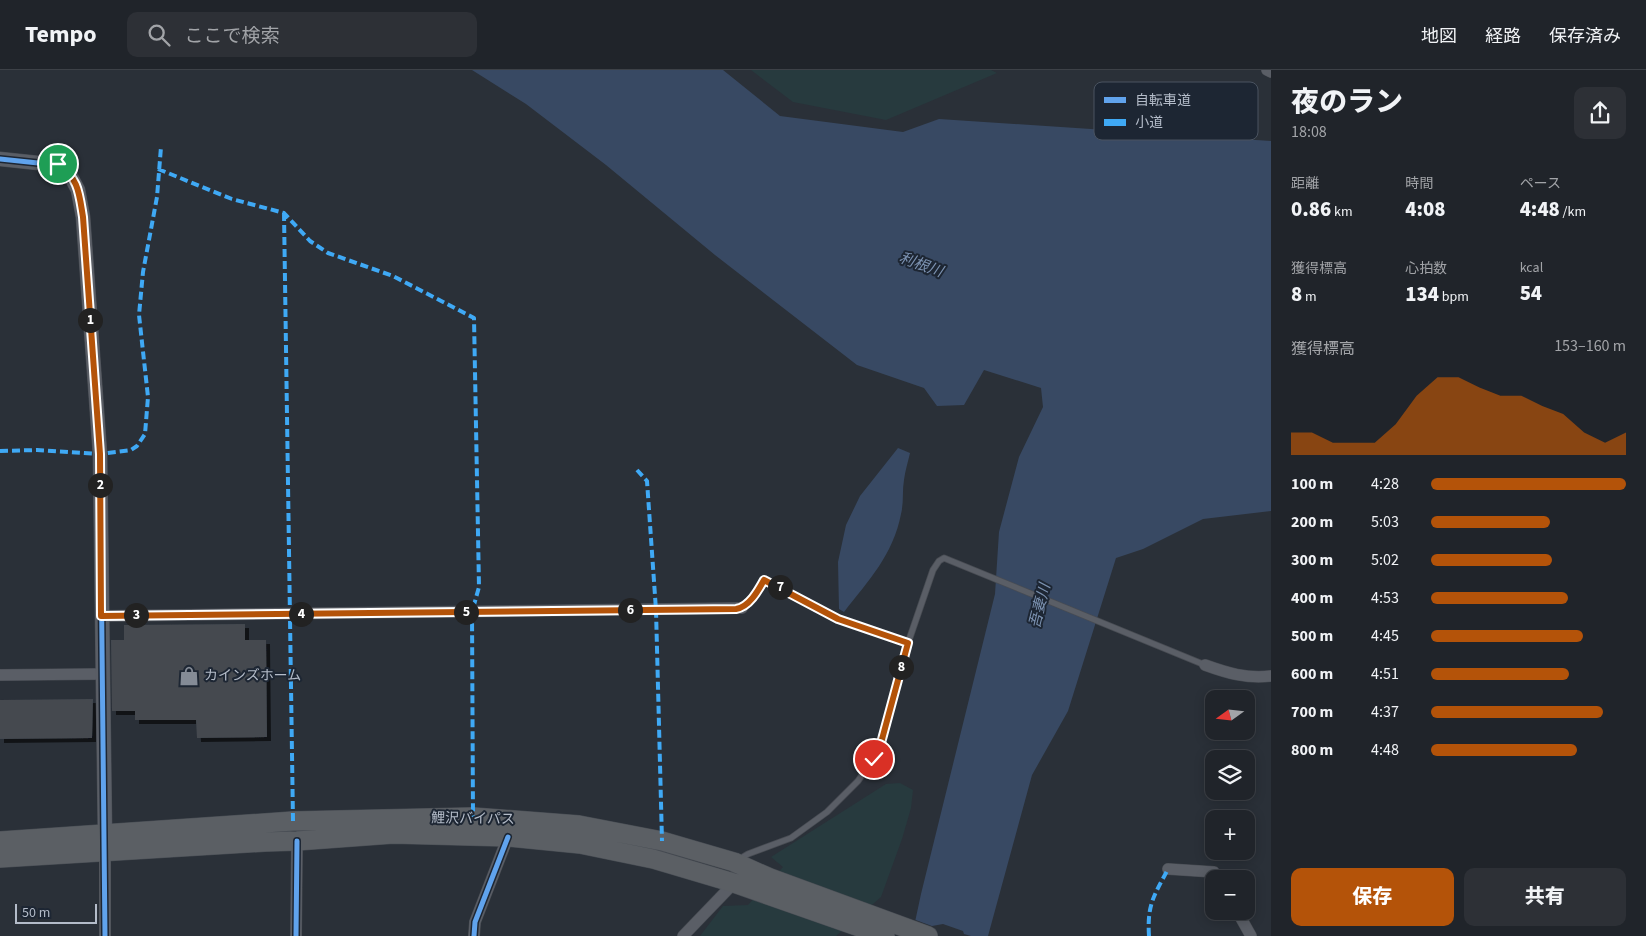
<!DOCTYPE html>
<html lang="ja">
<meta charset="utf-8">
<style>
:root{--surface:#20242a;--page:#2d3036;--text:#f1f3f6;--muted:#a2a4a8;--line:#3d4147;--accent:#b45309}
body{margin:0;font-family:"Source Sans 3","Noto Sans JP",sans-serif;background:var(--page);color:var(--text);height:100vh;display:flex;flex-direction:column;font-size:19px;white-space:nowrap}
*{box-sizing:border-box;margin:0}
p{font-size:16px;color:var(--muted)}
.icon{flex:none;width:28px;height:28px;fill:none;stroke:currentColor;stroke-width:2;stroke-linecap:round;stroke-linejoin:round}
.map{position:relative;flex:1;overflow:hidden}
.panel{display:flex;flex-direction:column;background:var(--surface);width:375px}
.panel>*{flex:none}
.needle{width:32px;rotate:255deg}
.tools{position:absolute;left:1205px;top:620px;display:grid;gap:10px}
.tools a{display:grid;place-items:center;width:50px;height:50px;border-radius:10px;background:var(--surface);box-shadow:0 2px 12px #0003,0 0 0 1px var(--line);font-size:25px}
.scale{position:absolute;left:15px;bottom:12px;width:82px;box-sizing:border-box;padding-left:5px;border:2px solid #b4bcc9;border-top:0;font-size:14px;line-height:18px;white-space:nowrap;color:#b4bcc9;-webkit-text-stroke:4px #1d2633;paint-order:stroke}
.pin{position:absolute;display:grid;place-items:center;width:42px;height:42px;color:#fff;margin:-21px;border:2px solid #fff;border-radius:50%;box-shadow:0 1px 5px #0007}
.km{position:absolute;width:25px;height:25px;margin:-12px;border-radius:50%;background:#222;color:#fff;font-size:14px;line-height:25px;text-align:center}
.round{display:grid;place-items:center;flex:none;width:52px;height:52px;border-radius:10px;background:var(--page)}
.summary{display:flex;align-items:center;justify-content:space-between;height:85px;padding:0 20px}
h1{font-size:28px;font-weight:800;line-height:38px}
.metrics{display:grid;grid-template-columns:repeat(3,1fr);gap:8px;height:85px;padding:5px 20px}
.metrics div{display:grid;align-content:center}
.metrics b{font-size:21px;font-weight:800}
.metrics small{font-size:14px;font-weight:400}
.metrics p{font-size:14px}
.chart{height:140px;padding:10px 20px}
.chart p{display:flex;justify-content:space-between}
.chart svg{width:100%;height:90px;margin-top:5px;fill:var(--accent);opacity:.7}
.cta{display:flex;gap:10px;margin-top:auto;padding:10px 20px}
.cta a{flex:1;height:58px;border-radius:10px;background:var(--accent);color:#fff;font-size:20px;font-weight:800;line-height:58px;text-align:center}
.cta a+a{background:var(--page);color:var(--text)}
ul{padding:0 20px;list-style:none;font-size:16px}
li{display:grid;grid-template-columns:80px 60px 1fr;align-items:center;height:38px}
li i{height:12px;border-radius:6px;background:var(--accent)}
header{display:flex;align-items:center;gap:30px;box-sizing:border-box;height:70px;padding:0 25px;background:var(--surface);border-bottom:1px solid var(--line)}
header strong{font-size:24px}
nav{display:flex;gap:28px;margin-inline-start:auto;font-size:18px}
.search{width:350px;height:45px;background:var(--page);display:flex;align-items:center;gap:12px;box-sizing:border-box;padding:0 18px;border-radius:10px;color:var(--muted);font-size:19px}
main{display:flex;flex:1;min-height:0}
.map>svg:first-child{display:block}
.green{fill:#273a3e}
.water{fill:#384963}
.pier{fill:#2a3038}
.building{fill:#444950;filter:url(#shadow)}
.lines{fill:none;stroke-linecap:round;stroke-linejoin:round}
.service-casing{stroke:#484c53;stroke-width:7}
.minor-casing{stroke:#484c53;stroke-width:12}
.tertiary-casing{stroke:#484c53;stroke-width:15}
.trunk-casing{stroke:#474c53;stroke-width:20}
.service{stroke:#5a5e66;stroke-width:5.5}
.minor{stroke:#5a5e66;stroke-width:11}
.tertiary{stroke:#5a5e66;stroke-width:14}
.trunk{stroke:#5b5f64;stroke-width:19}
.quiet{stroke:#3fa9f5;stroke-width:4;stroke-dasharray:8 4;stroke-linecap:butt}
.cycleway-casing{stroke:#1d2633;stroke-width:8}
.cycleway{stroke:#60a3ed;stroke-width:5}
.route-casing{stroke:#fff;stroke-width:10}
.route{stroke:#b45309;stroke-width:6}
.labels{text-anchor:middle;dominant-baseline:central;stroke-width:4;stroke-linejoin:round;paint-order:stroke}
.poi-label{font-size:14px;fill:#b4bcc9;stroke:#1d2633;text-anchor:start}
.street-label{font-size:14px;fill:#b4bcc9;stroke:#1d2633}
.water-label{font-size:15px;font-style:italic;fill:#7c92b1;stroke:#1d2633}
.key{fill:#1d2633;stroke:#4a5360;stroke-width:1}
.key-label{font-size:14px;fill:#b4bcc9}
</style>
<header>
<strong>Tempo</strong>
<div class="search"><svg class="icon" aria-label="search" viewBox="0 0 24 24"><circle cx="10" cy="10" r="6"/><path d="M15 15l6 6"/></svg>ここで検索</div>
<nav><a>地図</a><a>経路</a><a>保存済み</a></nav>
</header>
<main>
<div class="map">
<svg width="1271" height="866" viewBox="0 0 1271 866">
<defs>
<filter id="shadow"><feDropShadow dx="4" dy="4" stdDeviation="0" flood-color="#0009"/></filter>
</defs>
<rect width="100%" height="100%" fill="#2a3038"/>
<path class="green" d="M751,0H991L997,3L886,50L793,32Z
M900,713L913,720L911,738L902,769L881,827L836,866H700L723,836L748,835L783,797L771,787L886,714Z"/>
<path class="water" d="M472,0H723L780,46L903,62L939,49L1271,71V441L1203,449L1143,479L1116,488L1068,641L1032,705L988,866H912L921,824L995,524L999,462L1019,387L1043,337L1041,318L984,300L964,335L937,336L924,318L857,295L715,185L606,95L526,34Z
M898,378L910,383C908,392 905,401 904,410C902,421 904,432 901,444C893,485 869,510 844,542L839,539L838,492L846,455L860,426Z"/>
<path class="pier" d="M913,849L932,856L943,854L963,861L964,864L971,866H910Z"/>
<path class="building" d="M245,554V570H266L267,667L197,668L196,650H135V641H112L111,570H124V555Z
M93,629L92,668L0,669V630Z"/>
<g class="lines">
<defs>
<path id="service" d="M742,538L747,535L764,510L838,549L908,573
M738,790L748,784L791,768L827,742L858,711L873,689L881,673L908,573L933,500L939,491L944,488L1205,595"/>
<path id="minor" d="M1267,0L1271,2
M101,546L742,538
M1205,595C1227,603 1247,609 1271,606
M0,605L102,604
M105,776V866
M1168,799L1214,802L1218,809
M1237,841L1251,866
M296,866L297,771
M474,866L475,852L508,767
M683,866L734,813"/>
<path id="tertiary" d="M0,89L57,95L69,103L78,120L83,147L100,384L105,764"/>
<path id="trunk" d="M0,771L293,751L473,747L579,755L662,771L734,792L770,808L928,866
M0,788L265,772L297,771L393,764L508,767L580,774L653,789L734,813L885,866"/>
</defs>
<use href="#service" class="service-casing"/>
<use href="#minor" class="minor-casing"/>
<use href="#tertiary" class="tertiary-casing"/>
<use href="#trunk" class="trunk-casing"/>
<use href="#service" class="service"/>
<use href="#minor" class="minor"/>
<use href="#tertiary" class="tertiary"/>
<use href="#trunk" class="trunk"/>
<path class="quiet" d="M158,99L232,129L284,143L310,171L328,183L393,206L474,248L479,517L472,542L473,747
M284,143L293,751
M0,381L37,380L100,384L131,380L137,376L145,364L148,327L139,245L143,202L157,127L161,77
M637,400L647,411L656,540L662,771
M1149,866C1147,834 1154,826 1168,799"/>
<defs>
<path id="cycleway" d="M0,89L57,95L69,103L78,120L83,147L100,384L105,866
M101,546L742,538
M296,866L297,771
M474,866L475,852L508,767"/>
</defs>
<use href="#cycleway" class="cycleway-casing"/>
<use href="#cycleway" class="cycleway"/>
</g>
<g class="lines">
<defs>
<path id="route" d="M58,94C79,109 79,123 83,147L100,384L101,546L736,539C749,537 758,521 764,510L838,549L908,573L881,673L874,689"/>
</defs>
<use href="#route" class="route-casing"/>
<use href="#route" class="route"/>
</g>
<defs>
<symbol id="shop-bare" viewBox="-9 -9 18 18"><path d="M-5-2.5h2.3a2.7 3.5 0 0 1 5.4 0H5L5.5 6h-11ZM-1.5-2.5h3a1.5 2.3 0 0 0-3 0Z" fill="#848b96" stroke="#1d2633" stroke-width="2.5" paint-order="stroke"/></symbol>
</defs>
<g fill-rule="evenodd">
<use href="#shop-bare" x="175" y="592" width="28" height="28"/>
</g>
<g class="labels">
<g class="poi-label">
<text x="204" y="606">カインズホーム</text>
</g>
<g class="street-label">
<text transform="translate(473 749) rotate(1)">鯉沢バイパス</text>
</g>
<g class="water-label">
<text transform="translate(921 195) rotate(20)">利根川</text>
<text transform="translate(1040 536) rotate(-76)">吾妻川</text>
</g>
</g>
<rect x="1094" y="12" width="164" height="58" rx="8" class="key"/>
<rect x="1104" y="27" width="22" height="6" fill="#60a3ed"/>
<rect x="1104" y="49" width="22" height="7" fill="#3fa9f5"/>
<g class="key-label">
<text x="1135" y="35">自転車道</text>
<text x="1135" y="57">小道</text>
</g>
</svg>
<div class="tools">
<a><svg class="needle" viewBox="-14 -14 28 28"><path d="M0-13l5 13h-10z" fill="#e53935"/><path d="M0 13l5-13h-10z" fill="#a2a4a8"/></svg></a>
<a><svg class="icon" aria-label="layers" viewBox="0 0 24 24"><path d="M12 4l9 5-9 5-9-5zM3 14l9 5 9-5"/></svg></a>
<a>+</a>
<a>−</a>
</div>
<div class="scale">50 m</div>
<div class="pin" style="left:58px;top:94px;background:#1e9e55"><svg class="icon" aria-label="arrive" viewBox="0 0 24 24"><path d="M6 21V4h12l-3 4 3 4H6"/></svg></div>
<div class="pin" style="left:874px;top:689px;background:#d93025"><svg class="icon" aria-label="check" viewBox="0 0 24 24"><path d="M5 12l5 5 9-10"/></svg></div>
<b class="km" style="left:90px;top:250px">1</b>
<b class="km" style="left:100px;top:415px">2</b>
<b class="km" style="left:136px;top:545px">3</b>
<b class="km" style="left:301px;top:544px">4</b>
<b class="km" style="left:466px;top:542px">5</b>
<b class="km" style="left:630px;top:540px">6</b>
<b class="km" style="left:780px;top:517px">7</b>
<b class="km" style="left:901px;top:597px">8</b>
</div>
<section class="panel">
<div class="summary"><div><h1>夜のラン</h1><p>18:08</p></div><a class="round"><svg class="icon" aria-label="share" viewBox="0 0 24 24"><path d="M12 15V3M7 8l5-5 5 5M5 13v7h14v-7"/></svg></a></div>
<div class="metrics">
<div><p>距離</p><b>0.86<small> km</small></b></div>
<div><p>時間</p><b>4:08</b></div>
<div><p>ペース</p><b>4:48<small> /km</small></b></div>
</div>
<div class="metrics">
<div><p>獲得標高</p><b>8<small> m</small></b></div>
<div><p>心拍数</p><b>134<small> bpm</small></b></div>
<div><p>kcal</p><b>54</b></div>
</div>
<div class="chart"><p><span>獲得標高</span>153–160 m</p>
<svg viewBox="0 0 160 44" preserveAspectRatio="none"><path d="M0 44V33L10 33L20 38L30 38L40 38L50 29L60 15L70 6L80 6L90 11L100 15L110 15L120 20L130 24L140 33L150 38L160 33V44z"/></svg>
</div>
<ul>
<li><b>100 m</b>4:28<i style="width:100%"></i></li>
<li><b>200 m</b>5:03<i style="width:61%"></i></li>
<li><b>300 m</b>5:02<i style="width:62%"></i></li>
<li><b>400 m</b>4:53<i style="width:70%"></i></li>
<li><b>500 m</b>4:45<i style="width:78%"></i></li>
<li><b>600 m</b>4:51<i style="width:71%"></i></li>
<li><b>700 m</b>4:37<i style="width:88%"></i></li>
<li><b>800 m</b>4:48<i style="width:75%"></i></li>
</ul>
<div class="cta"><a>保存</a><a>共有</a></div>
</section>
</main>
